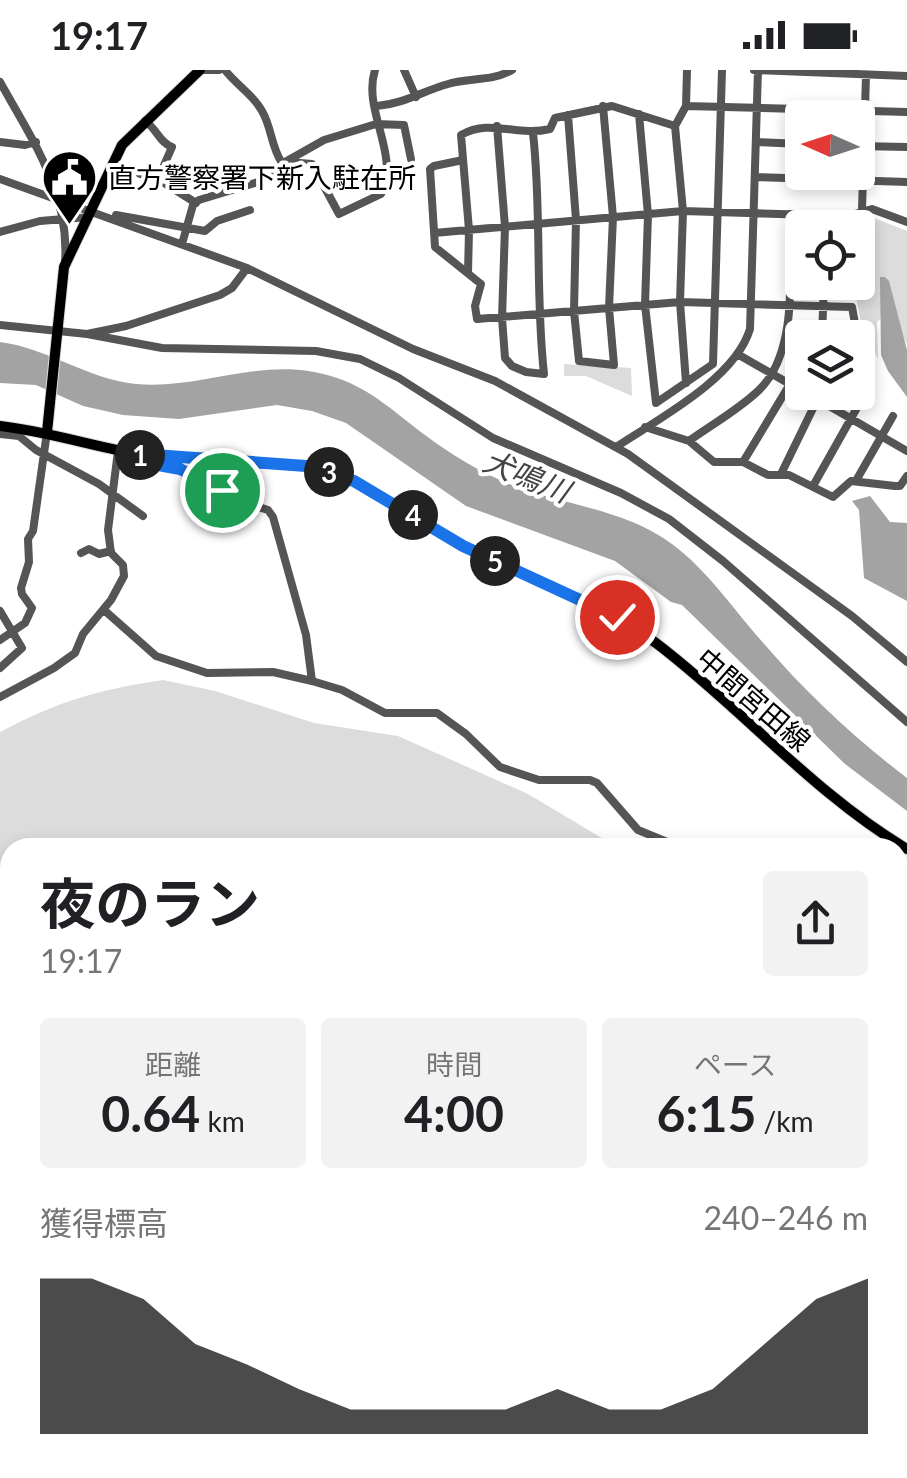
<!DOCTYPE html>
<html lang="ja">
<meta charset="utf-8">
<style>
:root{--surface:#fff;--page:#f2f2f2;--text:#202124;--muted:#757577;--accent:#000}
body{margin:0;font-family:Lato,"Noto Sans JP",sans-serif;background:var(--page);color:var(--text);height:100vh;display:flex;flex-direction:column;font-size:38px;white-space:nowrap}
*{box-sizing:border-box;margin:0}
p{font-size:32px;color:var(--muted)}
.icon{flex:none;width:55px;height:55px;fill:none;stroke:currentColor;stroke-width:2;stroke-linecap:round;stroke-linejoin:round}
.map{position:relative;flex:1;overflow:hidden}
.panel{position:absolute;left:0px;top:768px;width:908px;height:642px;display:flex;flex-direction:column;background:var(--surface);border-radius:30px 30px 0 0;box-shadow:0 5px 15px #0003}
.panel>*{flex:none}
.needle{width:65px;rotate:273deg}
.fabs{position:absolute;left:785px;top:30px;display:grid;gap:20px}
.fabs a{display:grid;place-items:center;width:90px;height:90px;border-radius:10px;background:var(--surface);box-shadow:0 5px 15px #0003;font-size:50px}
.pin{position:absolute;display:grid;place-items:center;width:85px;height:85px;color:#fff;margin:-42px;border:5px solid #fff;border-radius:50%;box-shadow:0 2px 10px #0007}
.km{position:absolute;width:50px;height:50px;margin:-25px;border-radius:50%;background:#222;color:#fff;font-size:28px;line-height:50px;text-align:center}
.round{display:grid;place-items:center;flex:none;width:105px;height:105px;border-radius:10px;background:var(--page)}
.summary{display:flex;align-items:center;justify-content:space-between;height:170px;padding:0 40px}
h1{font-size:55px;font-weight:700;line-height:75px}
.stats{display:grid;grid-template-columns:repeat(3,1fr);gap:15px;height:170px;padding:10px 40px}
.stats div{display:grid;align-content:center;border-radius:10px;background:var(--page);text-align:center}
.stats b{font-size:50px;font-weight:700}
.stats small{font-size:28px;font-weight:400}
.stats p{font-size:28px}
.chart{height:280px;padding:20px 40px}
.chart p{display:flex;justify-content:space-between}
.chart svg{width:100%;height:180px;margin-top:10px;fill:var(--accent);opacity:.7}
.status{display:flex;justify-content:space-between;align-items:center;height:70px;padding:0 50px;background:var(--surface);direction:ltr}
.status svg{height:28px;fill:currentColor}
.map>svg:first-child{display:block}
.green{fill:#dcdcdc}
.water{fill:#a3a3a3}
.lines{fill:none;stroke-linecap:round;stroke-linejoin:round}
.river{stroke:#a3a3a3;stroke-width:11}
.major-casing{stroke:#dbdbdb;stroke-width:12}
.minor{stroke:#555;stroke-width:8}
.major{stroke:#000;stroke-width:10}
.route-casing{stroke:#fff;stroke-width:20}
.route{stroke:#1a73e8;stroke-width:12}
.labels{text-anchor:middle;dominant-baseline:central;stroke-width:8;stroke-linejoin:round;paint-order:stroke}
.poi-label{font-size:28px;fill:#000;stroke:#fff;text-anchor:start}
.street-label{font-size:28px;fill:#000;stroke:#fff}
.water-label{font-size:30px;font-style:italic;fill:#444;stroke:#fff}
</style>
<div class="status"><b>19:17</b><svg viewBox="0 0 49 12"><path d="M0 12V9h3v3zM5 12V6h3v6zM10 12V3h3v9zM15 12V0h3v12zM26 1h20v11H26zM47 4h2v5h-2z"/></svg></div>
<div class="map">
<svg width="907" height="1408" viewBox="0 0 907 1408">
<rect width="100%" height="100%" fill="#fff"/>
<path class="green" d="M864,144L907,161V275L890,239L877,252L878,289L861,252L853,213L858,212L857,158Z
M564,294L631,298L632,326L586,306H564Z
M163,610L215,621L314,653L398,666L528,724L617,777L10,778V947L0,936V662C59,631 97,620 163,610Z
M0,1015L10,1019V1327L0,1317Z
M898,1039H901L907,1055V1408H105L96,1400H898Z"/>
<path class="water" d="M880,207H885L889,211L907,280V327L888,301L881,285Z
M0,272C48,278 87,309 136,314C206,320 266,283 337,308C371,319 398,345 425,365C453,386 485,405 517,417C569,436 626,440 672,474C707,500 731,536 759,568C803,620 853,667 907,708V741L845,694L682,535L671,532L615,491L466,436L346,353L312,341L277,335L179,349L123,345L83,336L36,315L0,313Z
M870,426L890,452L907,453V531L864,508L859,440L852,431Z"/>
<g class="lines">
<path class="river" d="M0,1331L10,1335
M124,1400L127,1408"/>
<defs>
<path id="major" d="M0,356C53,362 103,380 156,387C210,394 268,385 321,400C373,414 414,450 460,475C524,510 597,529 656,573C743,639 813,723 907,779
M47,362L64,197L122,75L200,0"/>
</defs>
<use href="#major" class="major-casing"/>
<path class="minor" d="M204,0H219
M225,0C236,15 253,24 262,41C272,58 271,77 282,93
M404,0L416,27
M754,0L907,6
M0,12C32,69 70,124 65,192
M377,36C403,34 423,21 448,14C470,7 491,12 512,0
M686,36L907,42
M639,44L648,145L645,235L656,333L713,294L722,0
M568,45L576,150L574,241L579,291L614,295L609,238L613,147L603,36
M145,51C157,59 159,72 172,77L158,109L196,133
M497,56L505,157L502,248L505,288L512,296L526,302L544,304C535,223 542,143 533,63
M675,56L683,141L680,232L686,313
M0,72L25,75L36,72
M756,72L802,74
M858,76L907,77
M463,90L434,96L430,99L435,177L481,214L475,236L477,249L680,232L852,237L867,320L813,416
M288,92L312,94L339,144L381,124C401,85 362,41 375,0
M140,104L158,109
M755,107L907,112
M0,109L247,198L413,279L495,311L628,384L852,546L907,592
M862,140L866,5
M116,145L205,161L217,151L250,140
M0,162L40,151L88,147
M434,163L683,141L848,146L872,139L907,152
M182,174L193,135L199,130L258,112L285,92L324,70L376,54L404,55L411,89
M468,203L469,160L461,65C491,48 516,67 550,59L555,48L612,36L675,56L686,36L687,0
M0,255L87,264L126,256L220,225L232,218L247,198
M87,264L162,278L316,281L360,289L399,308L493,368L621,423L669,449L723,491L907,652
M822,268L824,212
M739,285L802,321
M805,322L907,381
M645,357L689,371L714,392H743L768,405H789L833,427L851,411L895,416H900L907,406
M0,364L19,366L36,380L99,414L143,446
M689,371C711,355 738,340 758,321C800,282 789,198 790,144
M616,377C658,349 735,309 750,259L758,0
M140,384L142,392L192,403L240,431L268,440L273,447L306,565L312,611
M743,392L790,314
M781,404L821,322
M857,409L893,346
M81,483L89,479L99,484L111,481
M104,540L156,586L207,603L273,602L312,611L342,620L385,643H437L466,664L500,697L539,710H590L597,713L638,760L682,778
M0,541L22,578L0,598
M0,570L25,553L32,538L22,524L21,518L29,492L28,469L33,461L47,362
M0,627L54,598L75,583L83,564L111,530L124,506L123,495L111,483L108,460L118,381
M0,930L10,939
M898,956L907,968
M0,1210L10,1220
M153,1400L167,1408"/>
<use href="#major" class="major"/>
</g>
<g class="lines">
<defs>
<path id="route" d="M222,420L180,399L142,392L140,384L306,396L354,411L463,476L617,547"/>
</defs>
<use href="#route" class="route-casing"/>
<use href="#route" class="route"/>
</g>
<defs>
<symbol id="civic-pin" viewBox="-11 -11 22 30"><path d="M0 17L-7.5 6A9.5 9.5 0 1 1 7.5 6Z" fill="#000" stroke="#fff"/><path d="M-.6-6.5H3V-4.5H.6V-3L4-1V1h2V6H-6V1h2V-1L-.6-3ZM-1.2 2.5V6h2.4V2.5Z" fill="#fff"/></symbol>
</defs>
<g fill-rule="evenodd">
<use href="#civic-pin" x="38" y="76" width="63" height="86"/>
</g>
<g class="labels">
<g class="poi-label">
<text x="108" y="107">直方警察署下新入駐在所</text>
</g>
<g class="street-label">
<text transform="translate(754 629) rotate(41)">中間宮田線</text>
</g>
<g class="water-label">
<text transform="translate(527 405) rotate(22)">犬鳴川</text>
</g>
</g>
</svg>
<div class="fabs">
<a><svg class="needle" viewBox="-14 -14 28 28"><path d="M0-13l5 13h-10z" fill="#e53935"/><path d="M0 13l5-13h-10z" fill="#757577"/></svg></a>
<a><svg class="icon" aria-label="locate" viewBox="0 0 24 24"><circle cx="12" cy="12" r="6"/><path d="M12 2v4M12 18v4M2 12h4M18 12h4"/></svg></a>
<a><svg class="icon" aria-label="layers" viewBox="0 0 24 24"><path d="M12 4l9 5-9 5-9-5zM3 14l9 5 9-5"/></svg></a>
</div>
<div class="pin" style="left:222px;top:420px;background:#1e9e55"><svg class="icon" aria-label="arrive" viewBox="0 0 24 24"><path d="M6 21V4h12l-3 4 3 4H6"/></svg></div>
<div class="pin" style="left:617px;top:547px;background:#d93025"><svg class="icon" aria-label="check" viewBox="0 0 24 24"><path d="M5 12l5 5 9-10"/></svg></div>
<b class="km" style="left:140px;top:385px">1</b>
<b class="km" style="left:329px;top:402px">3</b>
<b class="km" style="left:413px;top:445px">4</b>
<b class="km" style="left:495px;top:491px">5</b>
<section class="panel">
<div class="summary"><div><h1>夜のラン</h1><p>19:17</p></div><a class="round"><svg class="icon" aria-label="share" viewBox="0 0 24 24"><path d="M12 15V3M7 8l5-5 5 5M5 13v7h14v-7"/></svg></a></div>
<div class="stats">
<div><p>距離</p><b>0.64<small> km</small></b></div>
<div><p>時間</p><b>4:00</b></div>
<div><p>ペース</p><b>6:15<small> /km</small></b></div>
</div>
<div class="chart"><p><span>獲得標高</span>240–246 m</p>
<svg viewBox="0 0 160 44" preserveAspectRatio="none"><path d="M0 44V6L10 6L20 11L30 22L40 27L50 33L60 38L70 38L80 38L90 38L100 33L110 38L120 38L130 33L140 22L150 11L160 6V44z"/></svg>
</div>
</section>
</div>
